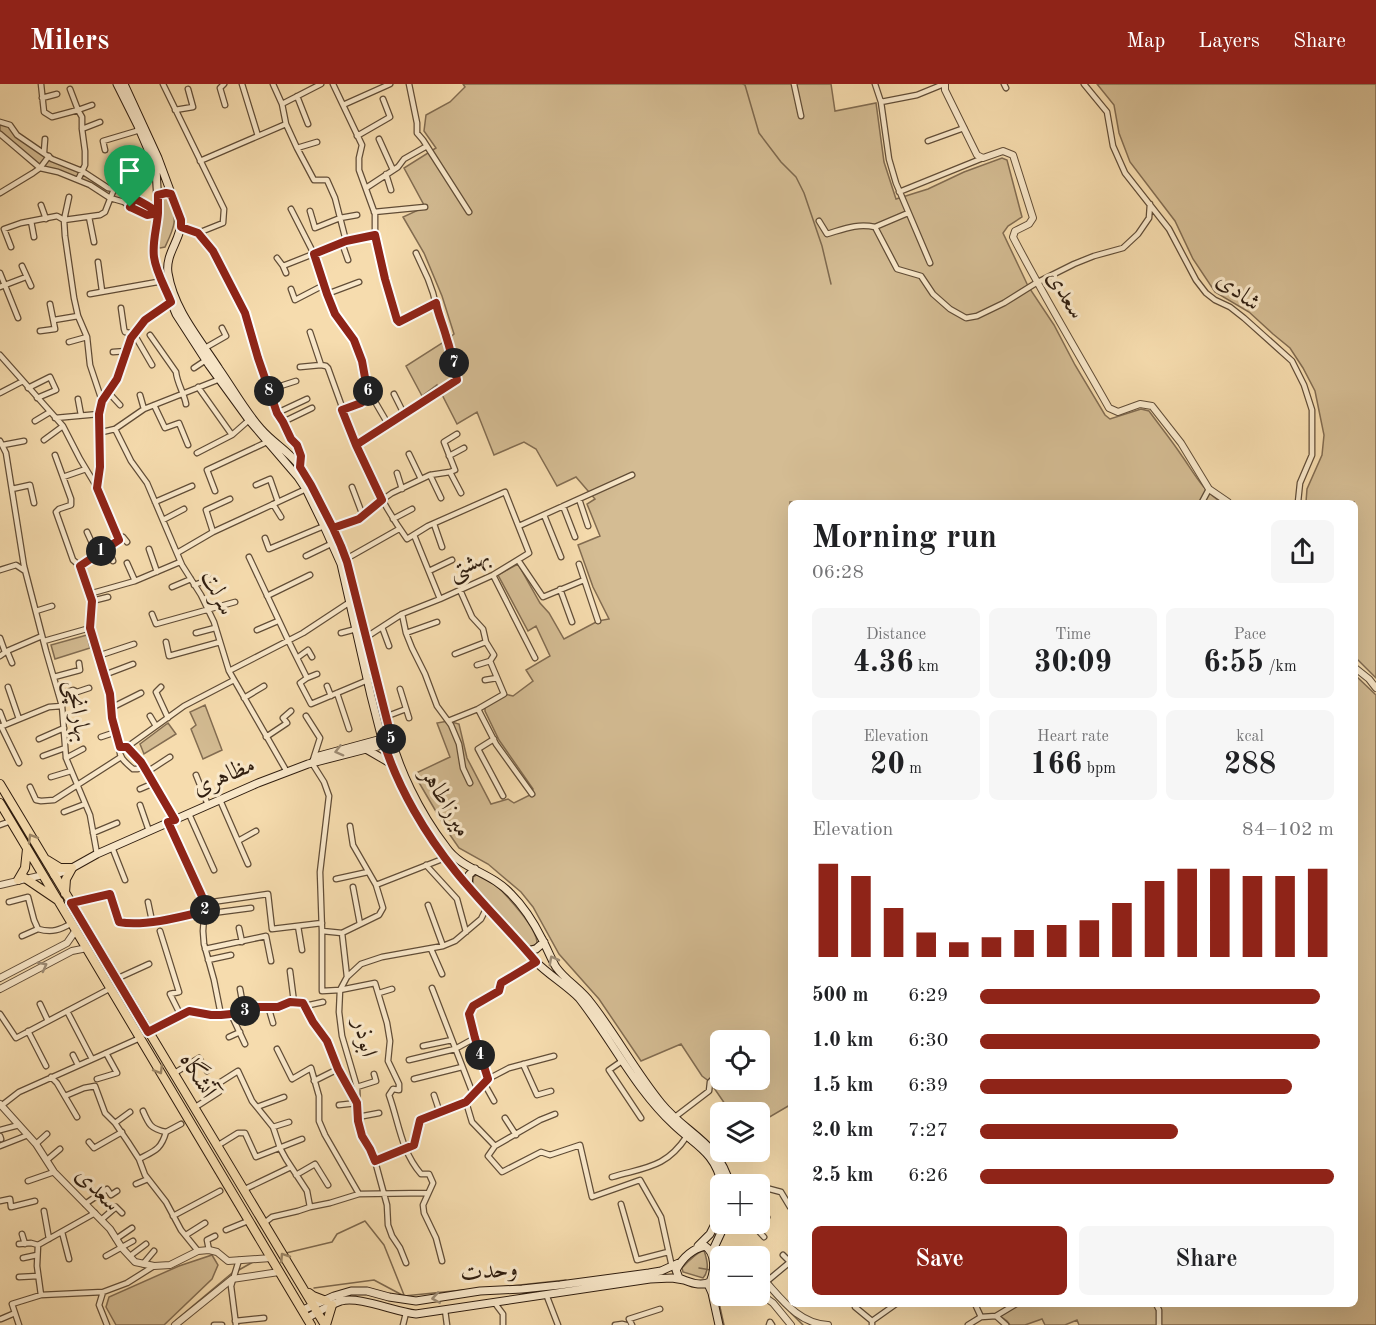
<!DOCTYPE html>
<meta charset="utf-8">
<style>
:root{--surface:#fff;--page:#f6f6f6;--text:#202124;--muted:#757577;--accent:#8f2418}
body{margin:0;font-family:"Old Standard TT",Amiri,serif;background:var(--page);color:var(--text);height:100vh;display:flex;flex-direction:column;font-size:22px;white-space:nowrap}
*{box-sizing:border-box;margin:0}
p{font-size:20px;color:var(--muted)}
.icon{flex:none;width:33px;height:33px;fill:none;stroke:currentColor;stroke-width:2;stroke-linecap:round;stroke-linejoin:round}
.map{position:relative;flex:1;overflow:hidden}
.panel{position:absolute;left:788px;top:416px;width:570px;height:807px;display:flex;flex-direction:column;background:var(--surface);border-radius:9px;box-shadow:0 6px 24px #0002}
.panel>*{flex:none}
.fabs{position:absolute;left:710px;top:946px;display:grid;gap:12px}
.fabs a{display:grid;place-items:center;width:60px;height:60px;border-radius:9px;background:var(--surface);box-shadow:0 6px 24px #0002;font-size:30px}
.pin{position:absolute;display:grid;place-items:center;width:51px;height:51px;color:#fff;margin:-62px -26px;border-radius:50% 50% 50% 0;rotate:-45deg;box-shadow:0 0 6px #0007}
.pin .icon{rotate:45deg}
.km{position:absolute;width:30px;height:30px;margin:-15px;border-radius:50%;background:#222;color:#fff;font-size:16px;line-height:30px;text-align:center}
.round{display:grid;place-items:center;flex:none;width:63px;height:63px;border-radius:9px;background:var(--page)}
.head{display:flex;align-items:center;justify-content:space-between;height:102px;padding:0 24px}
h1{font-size:33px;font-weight:700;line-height:45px}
.stats{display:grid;grid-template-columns:repeat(3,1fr);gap:9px;height:102px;padding:6px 24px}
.stats div{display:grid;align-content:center;border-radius:9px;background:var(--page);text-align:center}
.stats b{font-size:30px;font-weight:700}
.stats small{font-size:16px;font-weight:400}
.stats p{font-size:16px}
.chart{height:168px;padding:12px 24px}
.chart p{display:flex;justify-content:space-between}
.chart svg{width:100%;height:108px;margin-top:6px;stroke:var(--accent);stroke-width:6}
.cta{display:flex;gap:12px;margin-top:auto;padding:12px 24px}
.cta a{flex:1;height:69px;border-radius:9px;background:var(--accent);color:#fff;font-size:24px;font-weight:700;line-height:69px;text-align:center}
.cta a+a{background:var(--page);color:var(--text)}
ul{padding:0 24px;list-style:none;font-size:20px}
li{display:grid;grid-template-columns:96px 72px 1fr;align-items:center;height:45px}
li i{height:15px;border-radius:8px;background:var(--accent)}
header{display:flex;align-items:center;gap:36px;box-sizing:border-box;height:84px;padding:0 30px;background:var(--accent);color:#fff}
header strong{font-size:28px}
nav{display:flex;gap:33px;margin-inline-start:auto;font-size:21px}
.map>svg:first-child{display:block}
.green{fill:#d4bc93;stroke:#826c51;stroke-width:1.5;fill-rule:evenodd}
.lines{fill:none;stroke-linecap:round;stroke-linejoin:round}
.stream{stroke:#7e694e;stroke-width:1.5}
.minor-casing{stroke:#614d37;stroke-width:7}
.tertiary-casing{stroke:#614d37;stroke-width:8}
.secondary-casing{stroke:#2f1d0f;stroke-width:9}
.primary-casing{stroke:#2f1d0f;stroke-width:10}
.minor{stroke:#f9e8ca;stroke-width:4.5}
.tertiary{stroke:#f9e8ca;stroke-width:6}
.secondary{stroke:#f9e8ca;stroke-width:7}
.primary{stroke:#f6dcae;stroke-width:8}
.oneway{stroke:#9e8d76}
.oneway2{stroke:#9c8666}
.route-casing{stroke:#fff;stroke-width:12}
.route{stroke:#8f2418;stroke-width:8}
.labels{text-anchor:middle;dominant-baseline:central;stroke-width:6;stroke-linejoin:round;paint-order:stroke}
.street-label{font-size:24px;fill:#2f1d0f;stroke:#f9e8ca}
</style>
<header>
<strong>Milers</strong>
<nav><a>Map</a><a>Layers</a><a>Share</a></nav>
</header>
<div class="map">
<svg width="1376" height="1241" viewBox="0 0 1376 1241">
<rect width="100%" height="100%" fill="#f6dcae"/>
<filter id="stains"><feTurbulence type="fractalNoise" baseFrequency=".00333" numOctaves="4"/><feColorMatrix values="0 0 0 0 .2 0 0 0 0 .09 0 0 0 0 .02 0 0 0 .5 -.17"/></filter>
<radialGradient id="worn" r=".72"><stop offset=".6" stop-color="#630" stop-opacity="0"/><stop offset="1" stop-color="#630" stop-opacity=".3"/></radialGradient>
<path class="green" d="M463,0H831L835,27L876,19L884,78L896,115L928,105L964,88L1002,74L1007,76L1022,133L1008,142L1003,149L1028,202L1054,241L1075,281L1105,331L1110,335L1141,325L1149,327C1160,342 1172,357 1182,372C1194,389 1203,407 1221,418H790V1021L759,1039V1029H733L725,1020L710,998L702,992L681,960L641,977L599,915L559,870L533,823L521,808L488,780L459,764L448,748L414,690L450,673L437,639L448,637L459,640L467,674L491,720L508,715L514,719L532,710L533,705L499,656L485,627V624L504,610L513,612L533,597L526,586L550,572L536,542L528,547L498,491L518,480L540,519L549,529L564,555L598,537L609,535L593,503L578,461L600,452L587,420L595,415L576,393L557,402L536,365L524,358L494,371L477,328L457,340L437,301L422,312L406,282L447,256L454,250L442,212L424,169L403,133L425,123L404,84L436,64L424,47L426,31L450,18L465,3ZM720,957H759V996H720Z
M1097,0H1376V594L1355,573L1354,418H1306L1307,405L1322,371L1324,351L1315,307L1303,284L1290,264L1273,250L1249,228L1215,208L1193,175L1175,137L1130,78L1119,49L1114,21Z
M0,38L9,42L45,70L150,123L156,129H148L111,114L92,100L41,84L0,49Z
M161,114H168C179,135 174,144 165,163L160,164L157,162Z
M87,551L90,564L55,575L51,561Z
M1355,591L1376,611V1241H1079L1077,1236L1065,1241H1045L1042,1235L1025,1241H1010L1007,1237L1000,1232L1012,1225L1010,1220H1354Z
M205,621L222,666L203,675L191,645L196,641L190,628Z
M168,639L176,650L144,670L140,660Z
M478,790C483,793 489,796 494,800C506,810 538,845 537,860L529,863L473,801V793Z
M704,1166C707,1176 710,1186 703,1194L683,1188L682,1184C689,1176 695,1170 704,1166Z
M212,1171L218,1181L212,1195L164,1241H116L106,1223L109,1213L179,1182Z"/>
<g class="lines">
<path class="stream" d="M743,0L745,1L759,49L781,78L796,93L804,109L822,162L831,200
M286,1169L332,1158L337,1150L365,1137L384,1161L404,1211
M699,1184L711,1186
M237,1187L253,1178
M715,1201L724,1241
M501,1203L566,1196
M314,1204L374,1196L404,1212L463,1206
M791,1229L803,1241
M176,1236L232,1189"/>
<defs>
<path id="minor" d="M41,0L44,28L52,33L78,26L82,33V45L85,67V81L78,96
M163,0L224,125L223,139L198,149
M224,0L220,4L225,21
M242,0L258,52
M273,0L282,20L286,40L297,64L314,96H327L335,114L346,157
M409,0L417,39V49L423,56L469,128
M794,0L801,32
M875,0L881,18L889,75L896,99L930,179
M1004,0L1006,4
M1084,0L1107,28L1113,62L1125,89L1169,145L1196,196L1206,209L1215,216L1230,223L1244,234L1292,277L1304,301L1312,326V371L1300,399L1298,418
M70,5L78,26L92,21
M297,12L308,40
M42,14L57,10
M881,18L917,11L944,0
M282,20L321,0
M343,21L390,0
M175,26L193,23L188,5
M0,38L10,41L17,51L52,75L82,87L108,104L119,106L141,119L151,122L157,129
M82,45L100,38
M0,50L40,84L58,88L90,101L110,114L124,118L134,126L147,131L157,129
M357,52L390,33L383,15
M379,55L393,86
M928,57L964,44
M297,64L317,58
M105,66L103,57L140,46
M44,68L45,55
M200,77L286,40
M122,83L134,114L130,123
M386,90L391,106
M366,104L398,83L404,75L427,62
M899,108L983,74
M0,109L33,89L40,84L49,72
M69,113L64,136L65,152L74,214L78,232L87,253L90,281L102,317
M41,121L46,135
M291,125L316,174L327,210L335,230L354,256L362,277L368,313
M310,127L315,144L340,134L357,131
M374,128L425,123
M89,133L94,158
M31,137L34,153
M819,137L827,150C844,145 857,139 875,143L897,185L921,192L933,210L950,225L966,234L977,232L1004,219L1036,199L1074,180L1094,172L1123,164L1138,150L1149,134L1150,120
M181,143L198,149L213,167L245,229L258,274L277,329L283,338L291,355L297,361L301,372L300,382
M875,143L908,129
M375,151L385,195L397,236L399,238L436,219
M342,159L348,176
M11,163L4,145L21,139L57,132L64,136L100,131L105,128L114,105
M277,174L283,182L286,189
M98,178L102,207
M22,182L31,202
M283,182L346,157L375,151V130L359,86V74L362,61L333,0
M0,189L18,234
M0,203L26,193
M291,205L295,216L324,201
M90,210L163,197
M327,210L359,198
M121,224L124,245L125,248L134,250L152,281
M54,236L78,232
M40,247L55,245L50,220
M310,248L321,281
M150,251L176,288C177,299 184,309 186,320
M69,258L87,253
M205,264L226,252L222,244
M113,268L127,267
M0,271L63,342L80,375L98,405L119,456L80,482
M300,283L321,281L326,282L328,284L341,320C343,331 348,341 352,351C366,387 384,423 407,455L428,442L505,408L529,469L493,491L440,515L402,530L365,554
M194,284L206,276
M198,303L232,351
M28,304L50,293L56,306L37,314
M268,306L296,297
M108,308L120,321
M0,309L23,297
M394,310L404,330
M140,311L144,325
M368,313L374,316L388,340
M78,315L81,331
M154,321L165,344L179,339L188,361
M342,326L361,319L368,313
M277,329L307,315
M55,334L99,330
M35,337L50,328
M283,338L312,324
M115,345L131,377L147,399L182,481L201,511L214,538L229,587L287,688
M98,349L115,345L144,325L220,295
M44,356L63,342
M0,357L6,369L24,482L46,567L62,622L66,674L90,731L97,770
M3,361L24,357
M356,361L457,296L453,276L445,249L439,233L433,209L428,195L416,169
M197,369L232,351L249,336
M409,370L421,395
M55,371L71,415V421L59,425L56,428L73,476L80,482
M449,372L464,364
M450,388L461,409
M397,389L402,405
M430,391L441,414
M63,393L86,385
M256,401L270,395L278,418
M352,403L363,432
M97,404L100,383L99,330L102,317L117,295L131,254L145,236L171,218
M12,405L30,401L34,419
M215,407L207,386L267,358
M579,415L588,442
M155,418L192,402
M1202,418L1209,405
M273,420L281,433
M563,422L575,453
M544,431L561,473
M393,435L412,425
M163,436L184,425
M434,440L442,463
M519,442L632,391
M333,444L359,435L382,416L392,409L430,391L450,388L455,386L444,358L457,350
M87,448L97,470
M213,448L206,426L230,415
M414,451L440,515
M265,454L269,465L324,442
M119,456L123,453L127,458
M108,463L113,477
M149,465L157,488
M177,469L213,448L306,405
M306,472L333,459
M249,473L288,556L307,594L300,599L311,620L368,596
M346,475L399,445
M518,476L543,513L584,496
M127,479L135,497
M579,480L598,537
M80,482L92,517L90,544L110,610L112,634L120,662
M0,486L16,481L25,487
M429,487L452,476
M493,491L535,574
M194,501L211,495
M172,503L191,495
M560,505L572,538
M89,510L135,497L180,478
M267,512L310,491
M92,517L108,513
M36,527L52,522
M152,530L156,540L235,518
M402,530L406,549L412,564L425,590L437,622L451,641L459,660L463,684L470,699
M382,543L389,562
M257,546L278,537
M196,549L215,544
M341,549L356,545
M406,549L437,538
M0,554L5,568
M44,557L90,544
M166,558L169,572L220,558
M7,567L12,579
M455,570L486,558
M0,572L7,567L42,552
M98,572L134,560
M297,574L308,566L312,573
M477,581L490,577
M229,587L303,549L350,518
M104,591L133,580
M54,593L80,586L79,579
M307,594L317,590
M485,596L497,594
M327,602L331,612
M8,603L19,635
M161,603L156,608L168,634
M400,605L409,634
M337,609L349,645
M59,610L73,606L77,608L89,604
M244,614L264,602
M111,624L141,609
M478,625L496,660L532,710
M0,628L5,641
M150,632L156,642
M306,632L320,654L312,679L324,698L329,712L320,788L322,847L342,849L347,893
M385,633L406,625
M448,637L478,625L504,610L490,577L494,571L486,558L483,545L472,533L460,506
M1,642L19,679
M0,643L49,623L62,622
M101,653L116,648
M266,653L287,639L283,634L291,627
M39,655L64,644
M494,655L478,665L503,712
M120,662L127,663L141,677V680L138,685H133C126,679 117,672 120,662Z
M127,663L184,622L234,596
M43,672L65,664
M66,674L83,665
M141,680L147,688L175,736
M147,688L170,673
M196,691L208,721
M51,693L71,687
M30,703L36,716L41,717L54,716L121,673
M140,705L154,699
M220,716L248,780
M140,721L149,747
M64,728L85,720
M189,730L214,786
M168,739L205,819L203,847L204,860L214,896L221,931
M0,741L11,737
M93,749L117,739
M238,757L256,747
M112,763L125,796
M426,781L457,815L466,848
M336,795L368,788
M376,801L445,774
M353,803L360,840
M9,818L28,813L34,836L38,845C52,849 60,846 72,839
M148,818L152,837
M72,819L110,810L119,838C143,843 181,833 205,827
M205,819L268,810L272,845L322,839
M428,821L443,862
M205,830L251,824
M298,842L302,866
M239,844L242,858
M160,847L179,908L170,910L181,932
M322,847V907L340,906L375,899L387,939L390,957L388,977L399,1000V1006L393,1005L389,1011C399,1039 401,1067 421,1090H429L433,1099L423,1121L424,1129L436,1154L442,1177
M342,849L379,831L383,824L376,801L353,761L350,742
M22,852L38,845
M205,865L266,852L271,877
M431,865L442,890
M208,876L231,871
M290,887L294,918
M116,895L149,880
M432,904L473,1010
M240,905L244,927
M379,909L392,905
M40,920L48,937
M268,922L273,939
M305,922L323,918
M67,927L92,975
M0,930L16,954L111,904
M231,930L245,960
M28,947L46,982
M149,948L189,927L211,931H221L231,930L257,923H278L290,918L303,919L313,938L327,957L338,985L356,1017
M229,953L240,948
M423,962L452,956
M277,965L292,995L311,984L319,1012V1037L325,1051L359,1110
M73,971L78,981
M409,976L455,965L475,954
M622,977L609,986L641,1034
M523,980L537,1011L551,1007
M173,990L199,974L207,987
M51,993L57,999L77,1033
M97,995L117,989L106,969
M414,995L462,983
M488,995L475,954L469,930L473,922L499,907L501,899L536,878
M314,997L338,985
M484,999L494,1017
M357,1003L376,997L374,990
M434,1011L440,1029
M65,1012L84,1004L95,1002L105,1029L115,1039L128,1058L139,1075L145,1091L166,1118L181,1146L198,1167
M466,1018L472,1038L495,1062L488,1072L502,1088L541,1068L550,1071L580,1061L592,1113L640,1096L661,1133L672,1183
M339,1021L357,1019
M1,1022L19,1008L140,954
M257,1023L284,1013
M194,1024L219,1008L216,1001L238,987L252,1017L273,1043L280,1064L286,1075L307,1107L310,1123
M143,1027C149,1041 151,1045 166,1048
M358,1033L379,1029
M675,1033L709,1007L710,998L720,988
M505,1034L516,1051
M115,1039L130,1028
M273,1043L289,1038
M0,1046L19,1041
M0,1052L1,1055
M89,1058L94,1064L122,1048
M36,1060L47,1050
M0,1062L28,1051
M217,1062L238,1049H245L256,1073L302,1055
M495,1062L540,1036L555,1030
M139,1075C154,1067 161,1066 166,1048L181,1040
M47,1076L60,1065
M375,1077L414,1061L420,1036L466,1018L488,995L509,984L554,972
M296,1091L315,1080L328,1101
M612,1093C646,1083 666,1084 687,1052
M28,1097L54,1088
M136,1100L148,1095
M243,1106L291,1083
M759,1107L766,1104L781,1108L790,1123
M0,1117L10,1115L11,1123L35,1117
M85,1120L107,1105L111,1111L117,1107
M621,1120L637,1176L668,1168
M759,1122L767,1133
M44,1127L49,1155
M173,1132L220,1107
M101,1136L116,1123L122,1129
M263,1140L272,1133L298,1127L310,1123L330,1119L359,1110L428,1109
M752,1140L764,1153
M226,1146L248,1137
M62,1148L69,1175
M22,1150L25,1160
M186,1151L205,1139
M116,1155L132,1144
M19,1160L31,1159L38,1161
M38,1161L95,1129
M38,1161L37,1182L41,1211
M209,1166L207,1156L215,1152
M783,1171L790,1178
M106,1172L133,1157
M130,1172L146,1160
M23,1174L37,1171
M406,1179L400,1164L392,1152L388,1141L387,1121L375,1077L370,1065L362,1052L358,1037L357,1003L342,952L339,928L340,906L347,893L361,880L382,873L443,862L455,857L481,835L487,823
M143,1180L154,1167
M19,1193L38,1192
M766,1198L790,1178
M103,1208L99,1221L107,1241
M546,1210L558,1241
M494,1218L503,1230V1241
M856,1220L855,1223L872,1237V1241
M975,1220L981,1233L996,1232L1006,1241
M1156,1220L1159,1226V1241
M445,1226L447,1241
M996,1232L1016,1220
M1,1235L15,1229
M235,1237L264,1234
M872,1237L896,1220
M19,1241L12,1220L41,1211L103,1208L127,1199L154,1182
M214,1241H222
M236,1241L231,1202L239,1176
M403,1241L406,1229
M615,1241L622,1240L626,1241
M632,1241L629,1235L660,1225
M769,1241L770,1238L772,1241
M968,1241L981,1233"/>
<path id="tertiary" d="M945,0V6L977,71L983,74L1003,67L1013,71L1033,134L1029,140L1015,147L1013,153C1043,211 1077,267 1109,324L1118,328L1140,320L1152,322L1181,359L1209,405L1228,418
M1354,583L1369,595L1376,604
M0,801L43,791
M0,894L67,859L76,846
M0,905L72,867L87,864
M0,1020L36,1060L54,1088L110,1145L122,1164L135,1178L154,1182L170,1181L198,1167L209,1166L217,1168L228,1177L271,1174
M759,1194L766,1198C783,1217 800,1240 828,1241
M712,1196L720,1195
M759,1209L773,1219L791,1241
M175,1241L232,1195L279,1188"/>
<path id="secondary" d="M117,0L138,42L156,84L158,121L154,172L156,182L176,230L209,281L249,336L298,393L306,405L324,442L341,480L371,612L383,659L388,671L412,723L428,749L457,789L536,878C549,891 566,901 579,914C612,956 635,1005 674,1041C696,1062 715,1068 722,1101
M124,0L158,74L181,136C182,155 165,169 168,189C174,226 199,254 219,285C233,305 245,327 261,345C272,358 287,366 298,380C308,393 315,408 322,424C331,441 340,459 347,478C356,519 367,560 378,601C381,614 383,628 387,641C398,684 419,728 446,763C462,786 491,788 511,810C524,823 534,839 542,855C547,864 551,875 556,883C566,897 581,905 591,919C616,951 635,987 661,1019C686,1050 719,1058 730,1101
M366,665L390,679
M54,791L72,784L97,770L258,699L308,680L378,662L383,659L378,656L319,672L312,679
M468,802L469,791L475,785
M527,867L536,865L544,858
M698,1162L710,1150L720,1130
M705,1162C716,1169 715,1187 710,1198C700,1203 689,1198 679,1194L676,1186C682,1175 692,1165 705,1162Z
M712,1168L725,1140
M708,1200L712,1209L719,1241
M303,1226L334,1212L351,1207H367L389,1213L416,1217L480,1207L522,1205L560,1201L649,1189L661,1187L681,1178
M307,1234C318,1228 329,1221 341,1217C360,1212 395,1228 416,1230L650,1195L672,1194L684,1196"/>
<path id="primary" d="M0,700L325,1241
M0,719L311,1241
M47,776L60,784H72L66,795L65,809
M25,794L59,817
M18,796L25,784L27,765
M309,1209L313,1212L326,1217
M326,1241L332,1221"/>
</defs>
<use href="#minor" class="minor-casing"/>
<use href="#tertiary" class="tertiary-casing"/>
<use href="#secondary" class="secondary-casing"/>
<use href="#primary" class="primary-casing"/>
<use href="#minor" class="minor"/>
<use href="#tertiary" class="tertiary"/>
<use href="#secondary" class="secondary"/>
<use href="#primary" class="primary"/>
</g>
<defs><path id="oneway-chevron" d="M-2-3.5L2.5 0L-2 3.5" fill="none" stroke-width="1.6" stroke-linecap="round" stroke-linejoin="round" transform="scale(1.5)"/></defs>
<g class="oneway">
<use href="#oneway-chevron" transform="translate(339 667) rotate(165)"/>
<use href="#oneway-chevron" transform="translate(553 876) rotate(-118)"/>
<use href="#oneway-chevron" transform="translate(43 882) rotate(-28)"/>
<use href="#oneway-chevron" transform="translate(436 1214) rotate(171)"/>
</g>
<g class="oneway2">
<use href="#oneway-chevron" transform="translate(32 754) rotate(-121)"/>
<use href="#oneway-chevron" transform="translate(159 986) rotate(59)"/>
<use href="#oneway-chevron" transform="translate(284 1173) rotate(-123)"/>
</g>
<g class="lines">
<defs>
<path id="route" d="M130,123L147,131L158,129C157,144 152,158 154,173C156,188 165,203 171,218L145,236L131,254L117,295L102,317L99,330L100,383L97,404L119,456L80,482L92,517L90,544L110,610L112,634L120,663H127L141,678L147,688L175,736L168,738L201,810L205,819V827C181,833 143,843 119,838L110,810L71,819L148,948L189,927L211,931H221L231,930L257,923H278L290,918L303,919L313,938L327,957L338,985L357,1019L358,1037L362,1052L370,1065L375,1077L414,1061L420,1036L466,1018L488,995L475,954L469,930L473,922L499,907L501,899L536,878C510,847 481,819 456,788C426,751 398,704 384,659L392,656L347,478L341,462L333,444L359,435L382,416L356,361L342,326L361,319L368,313V310L362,277L354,256L335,230L327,210L314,170L346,157L375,151L385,195L397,236L399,238L436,219C438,230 443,241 446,252C451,267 454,281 457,296L356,361L382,416L359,435L333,444L311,401L300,383L301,372L297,361L291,355L283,338L277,329L258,274L245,229L213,167L198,149L181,143V136L171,110L166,109L158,111V129C150,122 142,119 134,114L130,123"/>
</defs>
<use href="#route" class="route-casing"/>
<use href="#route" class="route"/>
</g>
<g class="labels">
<g class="street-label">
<text transform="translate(1238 208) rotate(38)">شادی</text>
<text transform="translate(1065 211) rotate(60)">سعدی</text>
<text transform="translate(469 481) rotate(-26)">بهشتی</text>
<text transform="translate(217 509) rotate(63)">سرلت</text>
<text transform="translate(77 627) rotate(81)">بهارانچی</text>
<text transform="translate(224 693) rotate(-23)">مظاهری</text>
<text transform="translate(445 719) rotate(60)">میرزاطاهر</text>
<text transform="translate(364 954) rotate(77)">ابوذر</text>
<text transform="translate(197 992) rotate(59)">آتشگاه</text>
<text transform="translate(97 1106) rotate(46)">سعدی</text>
<text transform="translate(489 1188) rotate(-5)">وحدت</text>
</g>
</g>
<rect width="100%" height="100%" filter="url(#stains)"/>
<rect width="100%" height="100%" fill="url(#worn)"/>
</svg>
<div class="fabs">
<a><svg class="icon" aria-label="locate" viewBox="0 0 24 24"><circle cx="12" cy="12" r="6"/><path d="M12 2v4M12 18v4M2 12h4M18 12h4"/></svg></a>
<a><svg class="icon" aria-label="layers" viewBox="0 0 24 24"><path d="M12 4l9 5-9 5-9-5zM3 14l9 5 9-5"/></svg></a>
<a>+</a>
<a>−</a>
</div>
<div class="pin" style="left:130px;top:123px;background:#1e9e55"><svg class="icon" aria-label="arrive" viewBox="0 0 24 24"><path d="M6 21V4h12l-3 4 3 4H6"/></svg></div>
<b class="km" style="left:101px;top:467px">1</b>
<b class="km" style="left:205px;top:826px">2</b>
<b class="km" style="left:245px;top:927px">3</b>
<b class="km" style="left:480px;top:971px">4</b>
<b class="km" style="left:391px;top:655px">5</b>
<b class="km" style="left:368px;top:307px">6</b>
<b class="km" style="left:454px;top:279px">7</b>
<b class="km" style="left:269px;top:307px">8</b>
<section class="panel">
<div class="head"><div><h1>Morning run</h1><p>06:28</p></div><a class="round"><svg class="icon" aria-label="share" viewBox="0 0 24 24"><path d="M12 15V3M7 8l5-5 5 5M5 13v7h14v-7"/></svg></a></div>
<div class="stats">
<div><p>Distance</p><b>4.36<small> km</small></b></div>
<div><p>Time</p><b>30:09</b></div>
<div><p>Pace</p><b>6:55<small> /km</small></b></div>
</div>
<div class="stats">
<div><p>Elevation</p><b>20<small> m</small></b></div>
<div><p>Heart rate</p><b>166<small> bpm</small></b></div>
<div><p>kcal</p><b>288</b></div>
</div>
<div class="chart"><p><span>Elevation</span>84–102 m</p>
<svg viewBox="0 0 160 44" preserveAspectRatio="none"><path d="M5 44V6M15 44V11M25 44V24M35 44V34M45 44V38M55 44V36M65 44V33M75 44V31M85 44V29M95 44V22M105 44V13M115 44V8M125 44V8M135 44V11M145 44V11M155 44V8"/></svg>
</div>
<ul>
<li><b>500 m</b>6:29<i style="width:96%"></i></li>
<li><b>1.0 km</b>6:30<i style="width:96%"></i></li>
<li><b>1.5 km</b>6:39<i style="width:88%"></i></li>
<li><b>2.0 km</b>7:27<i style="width:56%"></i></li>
<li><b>2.5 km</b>6:26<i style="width:100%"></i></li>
</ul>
<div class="cta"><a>Save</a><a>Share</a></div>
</section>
</div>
